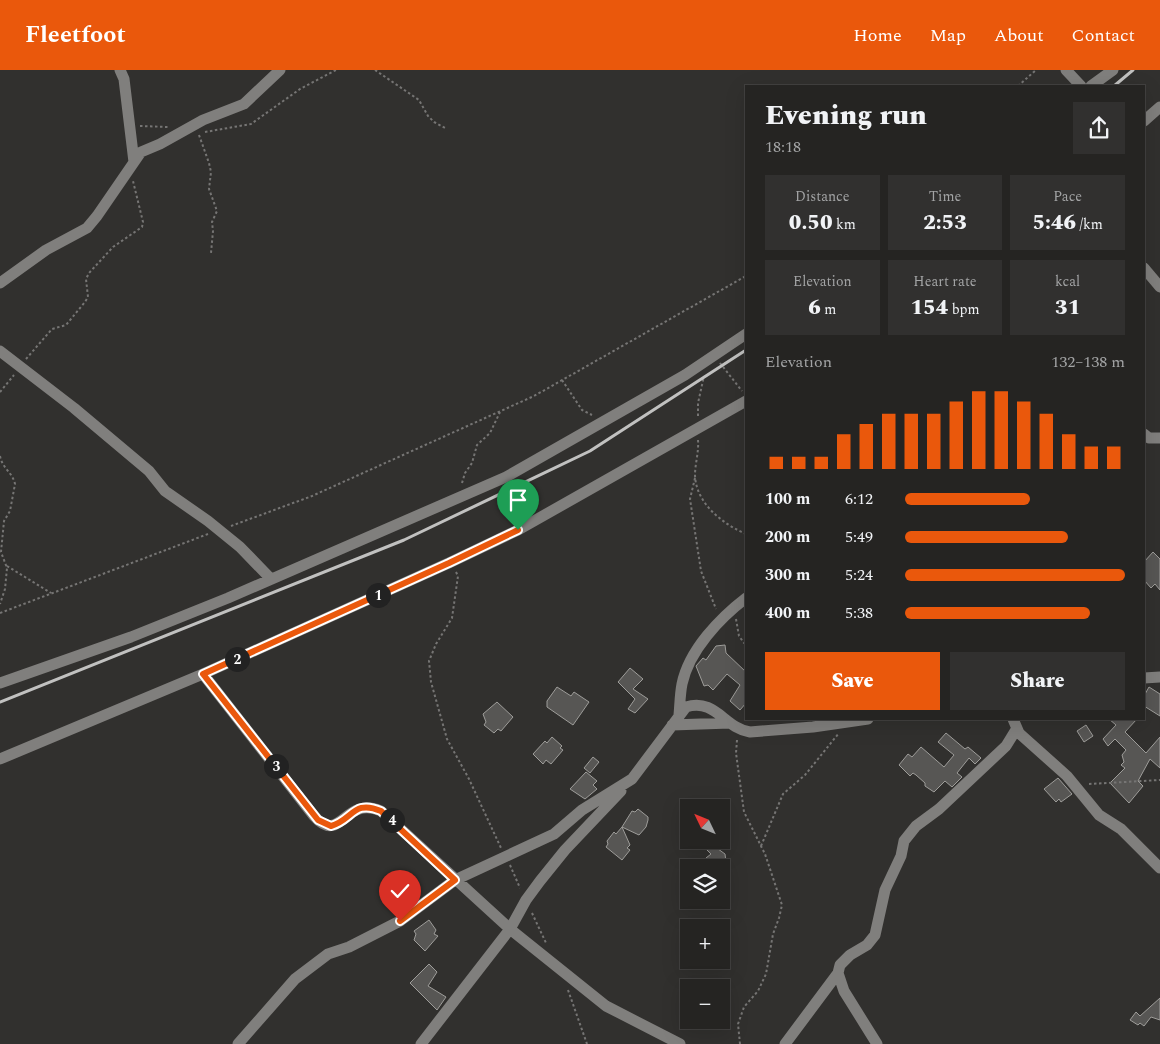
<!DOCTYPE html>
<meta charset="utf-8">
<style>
:root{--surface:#252422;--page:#31302f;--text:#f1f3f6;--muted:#a3a4a5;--line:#424140;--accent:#ea580c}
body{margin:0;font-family:Spectral,serif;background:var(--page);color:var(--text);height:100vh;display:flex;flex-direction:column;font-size:19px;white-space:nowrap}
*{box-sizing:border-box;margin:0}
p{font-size:16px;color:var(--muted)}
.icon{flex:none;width:28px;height:28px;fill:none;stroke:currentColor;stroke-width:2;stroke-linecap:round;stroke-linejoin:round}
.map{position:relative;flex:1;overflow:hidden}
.panel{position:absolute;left:745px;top:15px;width:400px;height:635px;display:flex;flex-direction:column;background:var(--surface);border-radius:0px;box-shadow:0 5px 20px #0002,0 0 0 1px var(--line)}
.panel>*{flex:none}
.needle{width:32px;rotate:313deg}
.fabs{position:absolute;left:680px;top:729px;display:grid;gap:10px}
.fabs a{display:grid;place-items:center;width:50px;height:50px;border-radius:0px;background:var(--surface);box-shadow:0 5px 20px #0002,0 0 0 1px var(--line);font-size:25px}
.pin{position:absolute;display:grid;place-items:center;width:42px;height:42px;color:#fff;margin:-51px -21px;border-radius:50% 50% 50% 0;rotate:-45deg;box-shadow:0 0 5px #0007}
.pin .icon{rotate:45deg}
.km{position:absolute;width:25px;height:25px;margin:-12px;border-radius:50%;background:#222;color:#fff;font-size:14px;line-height:25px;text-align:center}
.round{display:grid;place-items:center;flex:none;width:52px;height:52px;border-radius:0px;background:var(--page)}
.head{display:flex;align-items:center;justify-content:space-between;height:85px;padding:0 20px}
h1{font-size:28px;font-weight:800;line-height:38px}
.figures{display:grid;grid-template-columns:repeat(3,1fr);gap:8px;height:85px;padding:5px 20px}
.figures div{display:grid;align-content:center;border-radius:0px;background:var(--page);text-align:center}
.figures b{font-size:21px;font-weight:800}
.figures small{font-size:14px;font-weight:400}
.figures p{font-size:14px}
.chart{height:140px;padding:10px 20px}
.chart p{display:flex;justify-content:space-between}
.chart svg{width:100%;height:90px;margin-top:5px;stroke:var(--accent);stroke-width:6}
.cta{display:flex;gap:10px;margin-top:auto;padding:10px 20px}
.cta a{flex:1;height:58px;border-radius:0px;background:var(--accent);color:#fff;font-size:20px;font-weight:800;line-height:58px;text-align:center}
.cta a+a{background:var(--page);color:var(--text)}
ul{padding:0 20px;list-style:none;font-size:16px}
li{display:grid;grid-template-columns:80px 60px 1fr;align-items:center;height:38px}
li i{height:12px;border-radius:6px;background:var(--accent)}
header{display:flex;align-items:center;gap:30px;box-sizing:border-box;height:70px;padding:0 25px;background:var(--accent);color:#fff}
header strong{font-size:24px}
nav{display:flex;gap:28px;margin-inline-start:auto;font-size:18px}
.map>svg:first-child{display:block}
.building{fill:#575654;stroke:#9e9d9a}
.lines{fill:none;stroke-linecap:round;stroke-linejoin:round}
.path{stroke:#767574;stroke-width:2;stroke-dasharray:2.5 2.5;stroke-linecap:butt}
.minor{stroke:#807f7d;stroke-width:11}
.rail{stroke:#c1c1c0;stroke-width:3}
.route-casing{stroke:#fff;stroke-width:10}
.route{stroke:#ea580c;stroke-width:6}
</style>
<header>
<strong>Fleetfoot</strong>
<nav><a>Home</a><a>Map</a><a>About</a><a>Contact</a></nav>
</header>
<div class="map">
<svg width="1160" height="974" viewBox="0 0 1160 974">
<rect width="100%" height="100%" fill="#31302e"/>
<path class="building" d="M1153,482L1160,489V520L1155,514L1151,518L1144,510V492Z
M725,575L726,583L746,602V633L740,640L730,631L740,615L727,604L713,620L708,615L704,616L696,596L703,588L706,590L716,576Z
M630,598L643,609L633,619L648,629L635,643L628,639L635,629L618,612Z
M557,617L571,626L574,622L589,632L573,655L547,637V631Z
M1149,617L1160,624V646L1144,636V626Z
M497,632L513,647L501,661L498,659L494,663L484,655L486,652L483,644Z
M1109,649H1137L1125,662L1146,683L1160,667V698L1150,689L1138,711L1143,716L1129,733L1110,713L1125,698L1121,695L1124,692L1122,685L1126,680L1115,669L1108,676L1103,669L1116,655Z
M1086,655L1093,666L1084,672L1077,661Z
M946,663L965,679L968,677L981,688L975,694L969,688L957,703L962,707L952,717L945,711L934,722L925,716V713L916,705L913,703L910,706L899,695L908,684L912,687L921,677L944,697L954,685L938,672Z
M552,667L562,676L560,678L563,680L551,694L546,690L543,694L533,684L545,671L547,673Z
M593,687L599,692L590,703L584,698Z
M586,702L597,711L593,715L597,719L585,729L570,719Z
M1058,708L1072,724L1061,732L1059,729L1056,732L1044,719Z
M638,739L648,747V750L646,757L639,765L622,757L632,741L635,742Z
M622,757L630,775L627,778L630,780L622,790L606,777L608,774L607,771L614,762L616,764Z
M697,770H719L714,776L725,784L726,792L719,798H713L706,788L711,784Z
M429,850L436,860L434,864L438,866L425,881L414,870L416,864L414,861Z
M429,894L437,902L428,916L446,927L437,940L410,913Z
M1160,928V950L1151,947L1144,956L1140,953L1138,955L1130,950L1136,942L1140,946Z"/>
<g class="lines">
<path class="path" d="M375,0L419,30L428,46L434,52L445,58
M1018,16L1036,0
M140,56L168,57
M205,62L251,54L300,19L336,0
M199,65L209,93L211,102L209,119L217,141L212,152L213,161L211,183
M26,289L52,259L66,255L85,232L88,227L86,209L89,203L113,177L142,157L143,152L133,111
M720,293L742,321
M562,310L582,340L592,345
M0,322L14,305
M698,346V333L704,306
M698,370C699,382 695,394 695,405C696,434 723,454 746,464
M0,386C2,398 13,403 15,414L10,441L4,451L1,482L7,498L5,519L0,534
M695,408L690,429L701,501L716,539
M462,413L465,403L472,393L477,375L490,363L500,342
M231,456L312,426L534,326L746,206
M7,496L51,523
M456,502L458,506L452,548L436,574L429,591L431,612L447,669L469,709L501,778
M0,543L208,464
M736,549L739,566L744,573L746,572
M737,670L736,683L744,742L765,784L782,835L779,848L773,864L766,904L758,921L744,937L738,954L740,974
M1089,714L1160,710
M761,776L783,724L805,705L839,663
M510,795L520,818
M532,843L546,873
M568,920L587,974"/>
<path class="minor" d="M120,0L124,9L134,92
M1066,0L1081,16
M1091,16L1113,0
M1144,51L1160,37
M1144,198L1160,217
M0,213L46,180L87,158L97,146L141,82L160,74L203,50L244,34L280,0
M0,281L74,338L149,401L165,421L208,451L240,477L271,509
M1144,364L1149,368H1160
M203,604L314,746C341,776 344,725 381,741L510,859L606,936L680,974
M1144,608L1160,607
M0,613L131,567L228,528L506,407L685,305L746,264
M679,645C680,634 680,624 682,614C689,580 720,548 746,528
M1013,649L1019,663L1067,706L1099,745L1121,759L1160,798
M672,655L730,653
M0,689L203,604L451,492L518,460L746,331
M238,974L295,909L328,884L349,877L400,851L455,810L554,764L582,740L632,709L686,637C716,628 724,658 750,662L813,657L868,649
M421,974L510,859L526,830L540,811L565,780L621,721
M785,974L838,903
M877,974L844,921L838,903L840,895L850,885L867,875L875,865L885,820L901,786L904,771L916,756L939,739L1006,676L1017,658"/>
<path class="rail" d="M1114,16L1133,0
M0,632L404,470L590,381L746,280"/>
</g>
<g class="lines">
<defs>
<path id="route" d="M400,851L455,810L381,741C353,729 353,750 331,756L318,750L203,604L449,493L518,460"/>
</defs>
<use href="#route" class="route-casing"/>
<use href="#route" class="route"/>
</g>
</svg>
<div class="fabs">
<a><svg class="needle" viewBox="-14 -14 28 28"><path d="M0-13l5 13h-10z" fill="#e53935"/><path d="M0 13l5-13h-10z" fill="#a3a4a5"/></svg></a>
<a><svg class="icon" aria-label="layers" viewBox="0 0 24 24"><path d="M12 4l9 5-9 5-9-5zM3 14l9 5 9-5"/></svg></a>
<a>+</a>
<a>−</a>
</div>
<div class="pin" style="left:518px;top:460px;background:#1e9e55"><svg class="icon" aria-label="arrive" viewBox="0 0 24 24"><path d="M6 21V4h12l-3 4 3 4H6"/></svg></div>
<div class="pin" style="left:400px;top:851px;background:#d93025"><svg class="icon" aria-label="check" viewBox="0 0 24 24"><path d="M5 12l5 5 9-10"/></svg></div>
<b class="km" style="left:378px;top:525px">1</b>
<b class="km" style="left:237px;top:589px">2</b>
<b class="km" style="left:276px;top:696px">3</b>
<b class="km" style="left:392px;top:750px">4</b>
<section class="panel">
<div class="head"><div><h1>Evening run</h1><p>18:18</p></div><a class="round"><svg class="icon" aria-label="share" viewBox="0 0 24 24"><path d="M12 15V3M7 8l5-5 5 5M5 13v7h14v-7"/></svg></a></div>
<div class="figures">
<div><p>Distance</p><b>0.50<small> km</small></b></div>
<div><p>Time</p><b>2:53</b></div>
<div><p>Pace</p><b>5:46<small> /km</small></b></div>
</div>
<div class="figures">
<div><p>Elevation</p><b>6<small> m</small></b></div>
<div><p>Heart rate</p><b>154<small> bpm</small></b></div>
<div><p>kcal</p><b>31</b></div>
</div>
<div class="chart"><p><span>Elevation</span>132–138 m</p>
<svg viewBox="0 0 160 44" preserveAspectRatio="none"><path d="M5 44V38M15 44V38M25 44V38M35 44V27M45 44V22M55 44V17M65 44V17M75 44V17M85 44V11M95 44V6M105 44V6M115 44V11M125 44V17M135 44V27M145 44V33M155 44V33"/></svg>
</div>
<ul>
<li><b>100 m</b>6:12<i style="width:57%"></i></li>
<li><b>200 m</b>5:49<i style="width:74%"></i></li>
<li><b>300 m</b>5:24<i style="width:100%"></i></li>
<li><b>400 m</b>5:38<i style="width:84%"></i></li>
</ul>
<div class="cta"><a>Save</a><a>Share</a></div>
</section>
</div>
